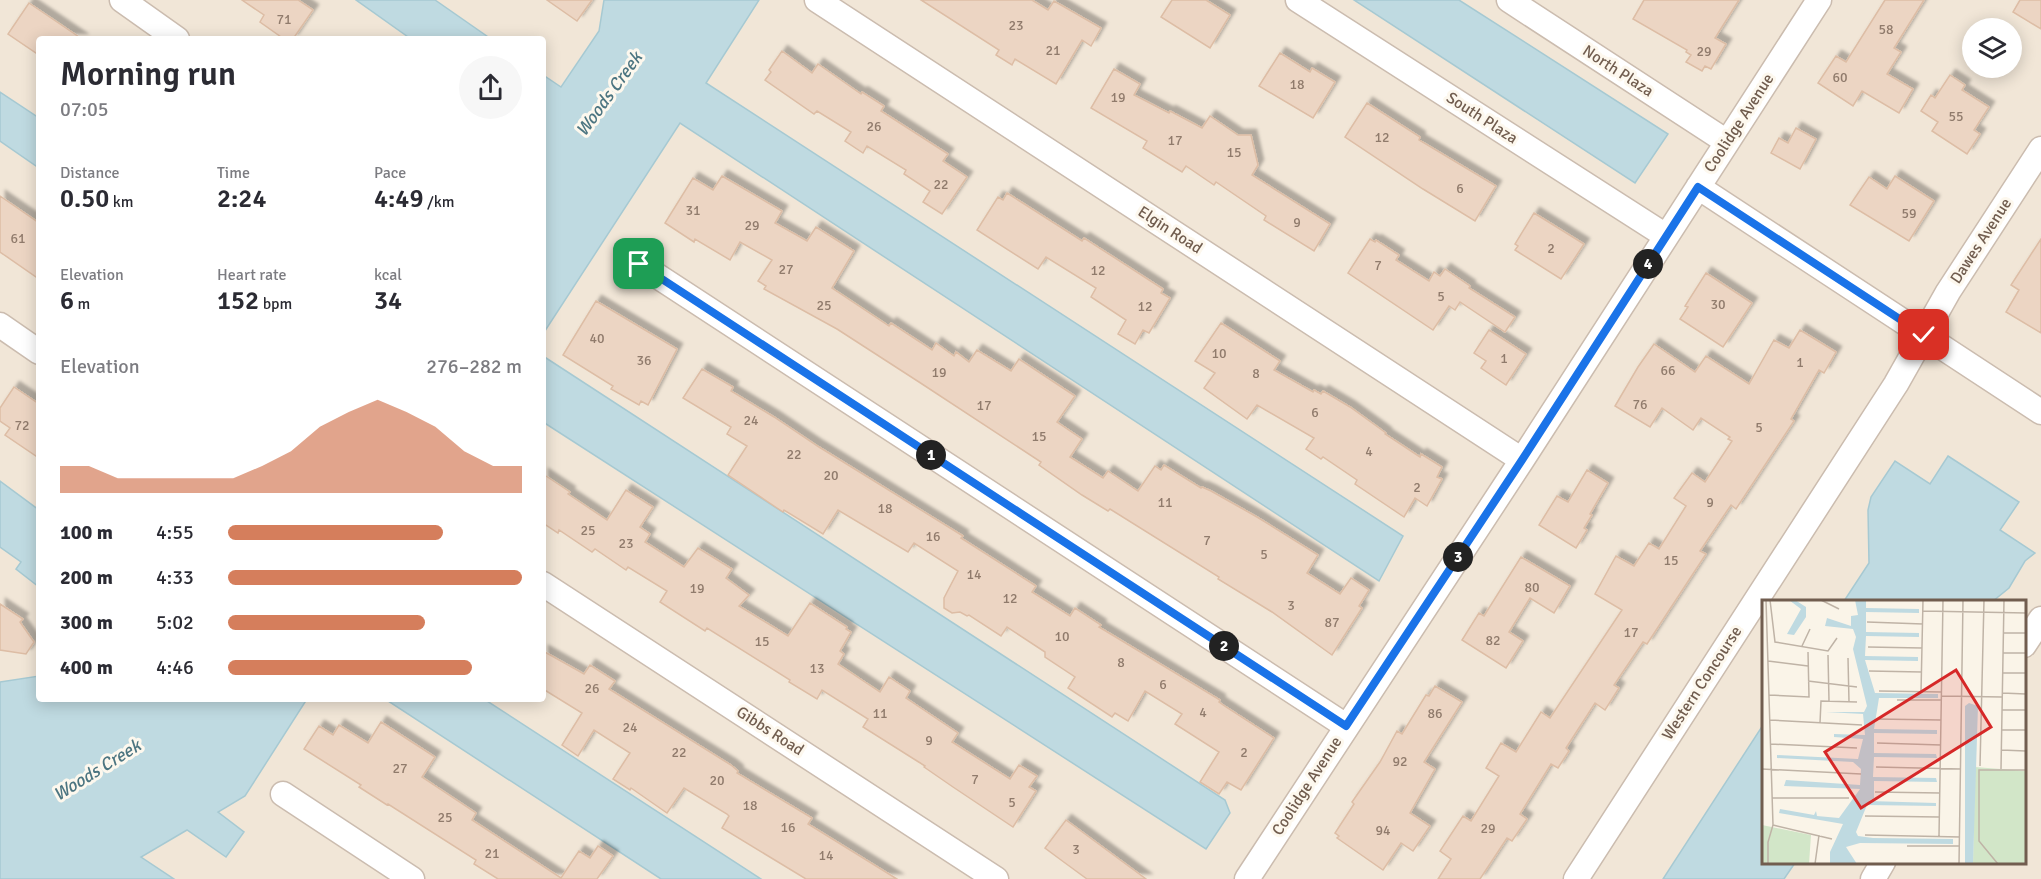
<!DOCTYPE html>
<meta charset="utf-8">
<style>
:root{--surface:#fff;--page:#f7f7f7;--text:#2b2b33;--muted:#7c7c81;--accent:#d57e5c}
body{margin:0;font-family:Signika,sans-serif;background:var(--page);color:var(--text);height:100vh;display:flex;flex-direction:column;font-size:22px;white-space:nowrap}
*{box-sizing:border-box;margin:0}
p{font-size:20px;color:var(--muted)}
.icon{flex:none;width:33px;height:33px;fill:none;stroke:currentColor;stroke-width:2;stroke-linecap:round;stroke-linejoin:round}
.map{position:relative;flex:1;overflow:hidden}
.sheet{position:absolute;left:36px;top:36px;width:510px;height:666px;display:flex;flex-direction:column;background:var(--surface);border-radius:6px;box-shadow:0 3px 15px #0003}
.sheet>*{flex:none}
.buttons{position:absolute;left:1962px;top:18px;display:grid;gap:12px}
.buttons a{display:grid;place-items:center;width:60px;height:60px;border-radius:50%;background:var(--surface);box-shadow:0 3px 15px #0003;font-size:30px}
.pin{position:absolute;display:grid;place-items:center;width:51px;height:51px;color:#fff;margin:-26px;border-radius:12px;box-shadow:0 3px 9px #0006}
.km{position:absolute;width:30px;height:30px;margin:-15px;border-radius:50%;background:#222;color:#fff;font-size:16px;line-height:30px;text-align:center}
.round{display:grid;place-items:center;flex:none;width:63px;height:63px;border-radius:32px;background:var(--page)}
.summary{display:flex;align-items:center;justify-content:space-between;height:102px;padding:0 24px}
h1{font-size:33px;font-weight:600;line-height:45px}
.figures{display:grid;grid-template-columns:repeat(3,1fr);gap:9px;height:102px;padding:6px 24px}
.figures div{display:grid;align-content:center}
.figures b{font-size:26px;font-weight:600}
.figures small{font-size:16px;font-weight:400}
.figures p{font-size:16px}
.chart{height:168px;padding:12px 24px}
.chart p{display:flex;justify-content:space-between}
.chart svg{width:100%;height:108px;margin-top:6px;fill:var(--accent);opacity:.7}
ul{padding:0 24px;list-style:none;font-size:20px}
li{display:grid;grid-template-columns:96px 72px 1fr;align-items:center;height:45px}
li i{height:15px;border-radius:8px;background:var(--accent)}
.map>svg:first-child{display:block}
.residential{fill:#f1e6d7;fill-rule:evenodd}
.water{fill:#bfdae1;stroke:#a6c9d2;stroke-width:1.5}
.building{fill:#ecd5c3;stroke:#ddbda5;stroke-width:1.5;filter:url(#shadow)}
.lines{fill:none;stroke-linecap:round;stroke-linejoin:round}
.street-casing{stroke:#cbbcaf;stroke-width:27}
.street{stroke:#fff;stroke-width:24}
.route-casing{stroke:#fff;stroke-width:12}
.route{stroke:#1a73e8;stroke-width:8}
.labels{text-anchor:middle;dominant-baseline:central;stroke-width:6;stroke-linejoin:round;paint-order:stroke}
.number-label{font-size:14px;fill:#907b6c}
.street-label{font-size:16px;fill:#715d4f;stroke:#fdf8ee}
.water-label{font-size:18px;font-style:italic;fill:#4c7581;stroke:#fdf8ee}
.inset-road{fill:none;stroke:#bfb3a6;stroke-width:1.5}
.view{fill:#d62828;fill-opacity:0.15;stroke:#d62828;stroke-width:3}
.inset-edge{fill:none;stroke:#715d4f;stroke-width:3}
</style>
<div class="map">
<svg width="2041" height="879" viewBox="0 0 2041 879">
<defs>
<filter id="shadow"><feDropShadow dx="5.5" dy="-5.5" stdDeviation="1.5" flood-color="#0004"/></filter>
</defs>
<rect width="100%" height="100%" fill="#faf4e8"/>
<path class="residential" d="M0,0H604L599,31L560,87L543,104V39H39V699L0,736Z
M759,0H2041V879H1784L1795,863L2024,862V602L1993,601L2009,588L2025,561L1999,530L2018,502L1930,484L1895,461L1868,510L1869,563L1844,601L1764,602L1763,725L1663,879H761L484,699H543V334ZM1972,28H2012V68H1972Z
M307,699H385L661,879H174L141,857L245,796Z"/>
<path class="water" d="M356,0H435L491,39H411Z
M604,0H759L706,83L1403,536L1379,581L680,123L543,334V75L561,87L599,31Z
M1354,0H1459L1668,134L1635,183Z
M0,92L39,118V168L0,141Z
M543,356L1225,800L1230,813L1206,849L543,422Z
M1948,456L2019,502L2000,530L2035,553L2025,561L2009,588L1993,601H1844L1869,563L1868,510L1871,497L1895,461L1930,484Z
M0,481L39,510V587L16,569L21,562L0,547Z
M39,676V699H307L245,796L218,812L244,832L226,857L187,830L141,857L174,879H0V682Z
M385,699H484L761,879H661Z
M1763,725L1764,862L1795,863L1784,879H1663Z"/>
<path class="building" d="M242,0H298L313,10L293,39H284L260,22L264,15Z
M547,0H592L577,21Z
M921,0H1032L1048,10L1054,1L1101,28L1091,46L1082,40L1056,84L1015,59L1012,65L996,55L999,50Z
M1172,0H1206L1230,15L1210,48L1161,17Z
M1644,0H1739L1715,38L1726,44L1711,69L1705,66L1702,71L1686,62L1691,55L1686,52L1687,50L1633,19Z
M1885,0H1924L1894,48L1901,52L1887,74L1913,89L1899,113L1862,91L1853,106L1818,83L1836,56L1846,62Z
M2020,0H2041V29L2013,12Z
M29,3L82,39H39V55L8,34Z
M782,51L812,73L818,64L861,94L862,92L884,106L881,111L948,154L943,161L967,177L942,214L923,202L930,191L904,174L906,170L867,146L863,153L845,141L851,132L817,111L814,114L765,80L771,72L769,70Z
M1280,53L1310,72L1312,68L1335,82L1313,118L1259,86Z
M1114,69L1140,84L1134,95L1169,113L1170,111L1202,128L1210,116L1238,135H1251L1258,165L1252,175L1330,224L1314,251L1264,220L1266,216L1216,182L1214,185L1186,166L1182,172L1143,148L1147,141L1091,108Z
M1950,75L1965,85L1962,90L1989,107L1974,130L1980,134L1967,154L1932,131L1938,122L1921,111L1931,95L1935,98Z
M1367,103L1420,137L1419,140L1496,186L1475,221L1423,189L1345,137Z
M1796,128L1816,139L1800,169L1771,153L1779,138L1788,143Z
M722,176L782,211L775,223L807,241L816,227L854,251L832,288L889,326L891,323L932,350L936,343L954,356L956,352L969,362L977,350L1011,371L1019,359L1075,396L1057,422L1082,439L1070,457L1103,478L1108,471L1138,491L1155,466L1161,470L1164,465L1201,488L1202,487L1211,491L1257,517L1318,555L1307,573L1340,594L1351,578L1369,590L1359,606L1362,608L1332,655L1272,612L1218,579L1219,577L1110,509L1108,511L1082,495L1039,465L1041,462L919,382L837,329L764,289L766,286L758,281L772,260L740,242L730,260L695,239L694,242L665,223L693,178L713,190Z
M1895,176L1934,201L1909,241L1850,205L1869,177L1887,189Z
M1007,193L1082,241L1084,238L1163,289L1161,293L1170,298L1149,333L1143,330L1135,344L1118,334L1126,320L1091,297L1096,288L1046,257L1038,269L977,230L998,197L1003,200Z
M0,196L39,223V279L0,252Z
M1534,213L1584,244L1561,279L1515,250L1518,246L1515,244Z
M1370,239L1375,242L1376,240L1399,255L1396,260L1429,281L1434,272L1440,276L1445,269L1470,286L1469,288L1515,317L1505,332L1460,302L1455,310L1449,306L1433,330L1348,273Z
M2041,239V333L2006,312L2019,290L2011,285Z
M1706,273L1752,303L1723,347L1680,319L1688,307L1685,306Z
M596,301L677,349L648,405L641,401L639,405L611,389L613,386L563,355Z
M1221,323L1280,361L1274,370L1313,392L1314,390L1321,394L1323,391L1350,407L1386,433L1385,434L1420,457L1421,454L1442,467L1437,477L1442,479L1427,506L1415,498L1404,517L1355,484L1357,480L1323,457L1321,459L1306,449L1314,438L1257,405L1247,419L1204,388L1215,373L1195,361Z
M1489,330L1526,354L1506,385L1481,368L1486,361L1474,353Z
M1800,330L1836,352L1824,373L1819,370L1791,419L1794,421L1736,509L1731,505L1700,551L1706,554L1647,644L1643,642L1614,685L1619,688L1605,710L1595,703L1566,748L1569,751L1558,768L1551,764L1520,814L1527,819L1512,841L1507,838L1480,879H1438L1451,859L1440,851L1463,816L1471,821L1499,776L1486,768L1501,743L1516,752L1541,712L1550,718L1622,610L1595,594L1616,556L1634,566L1649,543L1659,549L1686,506L1674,498L1692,473L1705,482L1732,441L1728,439L1730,437L1701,418L1693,430L1662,408L1650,427L1615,406L1638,367L1654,344L1695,372L1706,356L1749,384L1774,340L1789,348Z
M702,369L733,387L731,391L774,417L819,447L963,536L961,538L1036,586L1032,592L1070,616L1075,608L1101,625L1099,627L1220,700L1219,702L1226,707L1274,738L1241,790L1227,782L1219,794L1200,782L1219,752L1175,724L1182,714L1145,691L1128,721L1115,713L1112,717L1068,688L1075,677L1045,657V652L1007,627L1001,636L969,615L967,616L960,612L952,613L944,608V598L958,571L914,543L908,552L838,510L823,534L784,510L783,512L728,475L747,446L727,434L731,427L683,398Z
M14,387L39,404V458L5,435L10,428L0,421V408Z
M1587,470L1608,483L1590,514L1592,515L1584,528L1587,530L1576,548L1539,525L1557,496L1568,502Z
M543,474L570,492L568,494L607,520L626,490L653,507L640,527L650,534L645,542L684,567L698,548L732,569L726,578L749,595L739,606L788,636L810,603L847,627L846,629L851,632L840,651L844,654L838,664L880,692L889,677L910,691L906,698L958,733L952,742L1010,779L1019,765L1037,776L1029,787L1036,791L1013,827L953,787L924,767L925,766L863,727L868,719L822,690L817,699L789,682L790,680L707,628L705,631L660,602L667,591L628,567L626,570L595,549L592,552L559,530L558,533L543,523Z
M1521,557L1570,586L1554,613L1530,598L1509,632L1523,641L1506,668L1462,640L1479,613L1484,616Z
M0,604L23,619L20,622L34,642L26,654L0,650Z
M543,651L584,674L590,665L615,681L609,689L731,765L738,771L737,773L812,818L808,824L897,879H806L722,828L729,816L727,814L684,788L667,813L631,788L630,790L613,779L630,753L594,730L578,756L562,745L582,713L543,689Z
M1435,686L1462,702L1424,762L1435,769L1410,813L1430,826L1413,851L1401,843L1383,870L1337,838L1339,836L1335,833L1354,804L1352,802L1380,762L1397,731L1402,734L1426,695L1429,696Z
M381,722L435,757L422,777L476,813L472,820L561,878L579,851L590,858L598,846L613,856L597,879H498L474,864L476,860L388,804L387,805L359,787L361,785L304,749L319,726L333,735L339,725L368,743Z
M1066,820L1146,879H1087L1061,860L1045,848Z"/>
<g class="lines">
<defs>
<path id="street" d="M122,0L177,39
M817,0L1522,460
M1298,0L1666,236
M1509,0L1727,142
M1698,187L2041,412
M639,264L1346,726
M0,325L39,352
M543,584L996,879
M2024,645L2041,619
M283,794L412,879
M1247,879L1522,460L1819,0
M1576,879L1896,384L1948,292L2041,149
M1873,879L1883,862"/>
</defs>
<use href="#street" class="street-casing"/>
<use href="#street" class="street"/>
</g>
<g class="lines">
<defs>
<path id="route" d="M639,264L1346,726L1522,460L1698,187L1924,335"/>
</defs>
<use href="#route" class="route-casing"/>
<use href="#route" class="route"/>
</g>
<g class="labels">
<g class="number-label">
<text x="284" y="19">71</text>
<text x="1016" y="25">23</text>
<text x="1886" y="29">58</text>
<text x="1053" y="50">21</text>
<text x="1704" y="51">29</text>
<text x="1840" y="77">60</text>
<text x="1297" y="84">18</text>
<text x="1118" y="97">19</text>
<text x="1956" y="116">55</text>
<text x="874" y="126">26</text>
<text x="1382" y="137">12</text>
<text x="1175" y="140">17</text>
<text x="1234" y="152">15</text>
<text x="941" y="184">22</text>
<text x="1460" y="188">6</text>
<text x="693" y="210">31</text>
<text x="1909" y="213">59</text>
<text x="1297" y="222">9</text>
<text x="752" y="225">29</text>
<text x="18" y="238">61</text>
<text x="1551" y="248">2</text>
<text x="1378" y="265">7</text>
<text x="786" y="269">27</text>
<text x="1098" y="270">12</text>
<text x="1441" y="296">5</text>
<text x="1718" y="304">30</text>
<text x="824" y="305">25</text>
<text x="1145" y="306">12</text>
<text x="597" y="338">40</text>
<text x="1219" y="353">10</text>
<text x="1504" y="358">1</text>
<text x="644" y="360">36</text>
<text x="1800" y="362">1</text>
<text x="1668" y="370">66</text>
<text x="939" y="372">19</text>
<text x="1256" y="373">8</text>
<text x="1640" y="404">76</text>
<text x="984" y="405">17</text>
<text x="1315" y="412">6</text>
<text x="751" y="420">24</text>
<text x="22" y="425">72</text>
<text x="1759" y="427">5</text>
<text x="1039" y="436">15</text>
<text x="1369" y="451">4</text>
<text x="794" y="454">22</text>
<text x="831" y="475">20</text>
<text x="1417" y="487">2</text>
<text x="1165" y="502">11</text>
<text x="1710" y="502">9</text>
<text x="885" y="508">18</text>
<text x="588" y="530">25</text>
<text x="933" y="536">16</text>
<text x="1207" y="540">7</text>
<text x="626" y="543">23</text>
<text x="1264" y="554">5</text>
<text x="1671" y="560">15</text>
<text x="974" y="574">14</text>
<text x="1532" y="587">80</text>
<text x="697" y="588">19</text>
<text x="1010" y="598">12</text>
<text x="1291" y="605">3</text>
<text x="1332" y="622">87</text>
<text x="1631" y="632">17</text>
<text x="1062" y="636">10</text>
<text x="1493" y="640">82</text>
<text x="762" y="641">15</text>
<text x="1121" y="662">8</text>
<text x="817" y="668">13</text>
<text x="1163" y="684">6</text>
<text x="592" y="688">26</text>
<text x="1203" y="712">4</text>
<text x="880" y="713">11</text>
<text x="1435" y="713">86</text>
<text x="630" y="727">24</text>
<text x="929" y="740">9</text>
<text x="679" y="752">22</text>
<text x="1244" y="752">2</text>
<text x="1400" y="761">92</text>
<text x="400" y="768">27</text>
<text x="975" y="779">7</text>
<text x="717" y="780">20</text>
<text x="1012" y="802">5</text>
<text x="750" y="805">18</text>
<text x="445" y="817">25</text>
<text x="788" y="827">16</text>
<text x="1488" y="828">29</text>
<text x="1383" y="830">94</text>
<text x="1076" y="849">3</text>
<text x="492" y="853">21</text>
<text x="826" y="855">14</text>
</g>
<g class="street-label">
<text transform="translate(1618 71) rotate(33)">North Plaza</text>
<text transform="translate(1482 118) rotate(33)">South Plaza</text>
<text transform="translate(1739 123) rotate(-57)">Coolidge Avenue</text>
<text transform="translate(1170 230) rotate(33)">Elgin Road</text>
<text transform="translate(1981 241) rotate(-57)">Dawes Avenue</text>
<text transform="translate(1702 683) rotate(-57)">Western Concourse</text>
<text transform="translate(770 731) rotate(33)">Gibbs Road</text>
<text transform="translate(1307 786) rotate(-57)">Coolidge Avenue</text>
</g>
<g class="water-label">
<text transform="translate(609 94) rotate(-54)">Woods Creek</text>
<text transform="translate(97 770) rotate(-32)">Woods Creek</text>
</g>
</g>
<g transform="translate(1762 600)">
<rect width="264" height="264" fill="#faf4e8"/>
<path d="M213,167L264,171V264H211ZM0,225L49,235L47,264H0Z" fill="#d2e6c8"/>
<path d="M27,0H33L44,7V17L32,35L25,34L39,9ZM93,0H104V8L157,9V13L104,12V32L157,33V37L104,36L103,56L156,57V61L103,60L113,93L176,94V98H117L112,129L175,130V134L112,133V153L174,154L175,158L112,157L111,177L174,178L175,182L112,181V198L107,201L174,203V206L105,205L94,232L96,236L111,238L191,239V244L98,243L84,247L95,264H68V252L81,224L17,213L18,209L52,215L54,211L55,216L77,218L98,189L22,186L24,180L98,185L99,169L91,162L15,158V155L96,159L101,139L72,137V134L103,135L101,114L64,112H102L105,106L91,49L94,37L91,29L63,26L65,18L89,26V16L96,15ZM207,103L216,106L211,264H203V106Z" fill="#bfdae1"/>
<path class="inset-road" d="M4,0L11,225L6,242V264M8,0L13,42L66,51L75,38M59,0L77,9M161,11L264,13M105,22L161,24M241,33H264M40,46L48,29M106,47L160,48M241,53H264M66,55L67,101M86,58L87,102M6,61L46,66M107,71L160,72M241,73H264M46,81L95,87M117,91L180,92M159,92L161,0M240,93L264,94M7,95L47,97L46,52M180,96L240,97M135,100H180M240,110H264M114,119L179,120M8,120L100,125M58,123L59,101L95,102M240,130H264M115,143L179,145M8,144L95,148M239,150L264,151M218,166L222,0M114,167L199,169M0,169L99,174M239,169L242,0M113,192L178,193M10,198H87M103,216L177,217M11,225L70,239M103,235L198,237M177,236L181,0M145,246H198M53,264L57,235M197,264L201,0M236,264L217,241V170H264"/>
<path class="view" d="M194,70L229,127L99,208L63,152Z"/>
<rect width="264" height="264" class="inset-edge"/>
</g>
</svg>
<div class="buttons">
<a><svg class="icon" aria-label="layers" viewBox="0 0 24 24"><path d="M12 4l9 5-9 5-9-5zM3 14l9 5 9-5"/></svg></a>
</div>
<div class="pin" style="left:639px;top:264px;background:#1e9e55"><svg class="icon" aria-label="arrive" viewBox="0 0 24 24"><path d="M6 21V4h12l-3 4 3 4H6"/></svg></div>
<div class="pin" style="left:1924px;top:335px;background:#d93025"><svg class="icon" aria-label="check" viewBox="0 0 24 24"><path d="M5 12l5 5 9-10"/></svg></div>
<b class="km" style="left:931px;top:455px">1</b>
<b class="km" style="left:1224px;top:646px">2</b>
<b class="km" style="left:1458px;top:557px">3</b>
<b class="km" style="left:1648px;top:264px">4</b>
<section class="sheet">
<div class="summary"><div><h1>Morning run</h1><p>07:05</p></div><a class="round"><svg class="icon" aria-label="share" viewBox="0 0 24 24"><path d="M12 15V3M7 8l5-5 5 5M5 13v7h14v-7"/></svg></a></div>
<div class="figures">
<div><p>Distance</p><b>0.50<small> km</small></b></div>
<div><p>Time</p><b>2:24</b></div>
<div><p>Pace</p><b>4:49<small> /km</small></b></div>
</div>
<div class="figures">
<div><p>Elevation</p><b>6<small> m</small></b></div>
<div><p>Heart rate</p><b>152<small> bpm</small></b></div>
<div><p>kcal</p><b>34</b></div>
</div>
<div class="chart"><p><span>Elevation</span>276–282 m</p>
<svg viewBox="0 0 160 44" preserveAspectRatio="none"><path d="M0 44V33L10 33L20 38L30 38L40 38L50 38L60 38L70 33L80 27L90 17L100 11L110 6L120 11L130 17L140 27L150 33L160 33V44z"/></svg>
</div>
<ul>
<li><b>100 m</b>4:55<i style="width:73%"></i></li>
<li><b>200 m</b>4:33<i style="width:100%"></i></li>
<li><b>300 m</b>5:02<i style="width:67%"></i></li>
<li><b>400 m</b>4:46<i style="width:83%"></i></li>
</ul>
</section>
</div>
